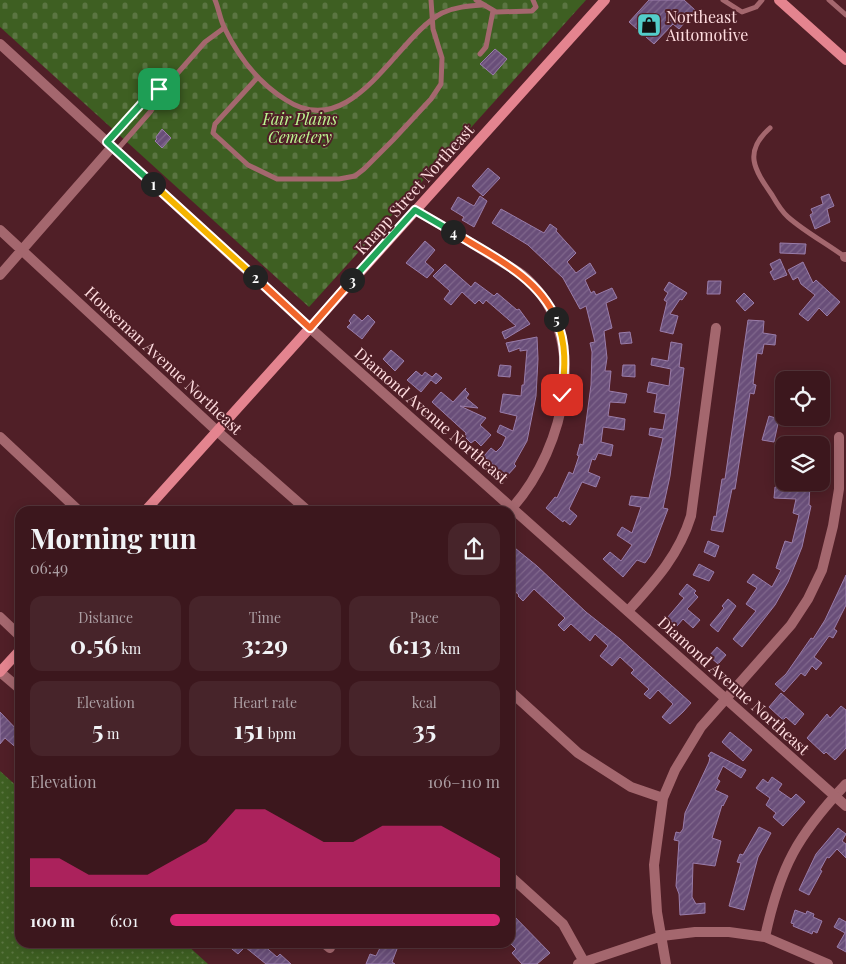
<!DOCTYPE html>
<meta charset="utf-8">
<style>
:root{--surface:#3c171d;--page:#47242a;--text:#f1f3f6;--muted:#ac9fa4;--line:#55363b;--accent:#db2777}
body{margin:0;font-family:"Playfair Display",serif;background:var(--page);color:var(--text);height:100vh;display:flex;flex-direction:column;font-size:19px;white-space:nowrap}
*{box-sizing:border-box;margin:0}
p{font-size:16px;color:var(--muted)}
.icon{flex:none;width:28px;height:28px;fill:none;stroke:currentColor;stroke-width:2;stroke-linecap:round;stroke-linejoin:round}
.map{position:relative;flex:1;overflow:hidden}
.details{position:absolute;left:15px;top:506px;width:500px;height:442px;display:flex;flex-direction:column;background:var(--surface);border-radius:15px;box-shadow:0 2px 12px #0003,0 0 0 1px var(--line)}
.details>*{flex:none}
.fabs{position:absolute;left:775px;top:371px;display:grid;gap:10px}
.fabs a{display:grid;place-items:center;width:55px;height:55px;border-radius:10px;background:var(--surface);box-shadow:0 2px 12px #0003,0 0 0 1px var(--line);font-size:25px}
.pin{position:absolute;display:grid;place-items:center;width:42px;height:42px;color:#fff;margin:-21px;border-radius:10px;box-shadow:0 2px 8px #0006}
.km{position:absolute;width:25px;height:25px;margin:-12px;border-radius:50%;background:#222;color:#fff;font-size:14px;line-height:25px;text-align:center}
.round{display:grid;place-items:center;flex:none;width:52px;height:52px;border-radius:15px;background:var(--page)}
.overview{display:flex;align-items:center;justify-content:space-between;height:85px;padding:0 15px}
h1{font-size:28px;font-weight:700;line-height:38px}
.stats{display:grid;grid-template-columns:repeat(3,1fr);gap:8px;height:85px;padding:5px 15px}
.stats div{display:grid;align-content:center;border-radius:12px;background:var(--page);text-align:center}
.stats b{font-size:25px;font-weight:700}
.stats small{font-size:14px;font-weight:400}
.stats p{font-size:14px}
.chart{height:140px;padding:10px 15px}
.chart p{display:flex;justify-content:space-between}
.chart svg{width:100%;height:90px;margin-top:5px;fill:var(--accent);opacity:.7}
ul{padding:0 15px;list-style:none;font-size:16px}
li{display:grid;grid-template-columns:80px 60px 1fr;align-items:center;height:38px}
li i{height:12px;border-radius:6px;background:var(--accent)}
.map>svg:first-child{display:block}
.grass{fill:url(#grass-dots)}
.cemetery{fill:url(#cemetery-stones)}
.building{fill:url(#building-hatch);stroke:#9a7daa}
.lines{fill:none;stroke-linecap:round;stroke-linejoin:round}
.service{stroke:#a4676e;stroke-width:5}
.minor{stroke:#a4676e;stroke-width:10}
.tertiary{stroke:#a4676e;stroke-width:10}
.secondary{stroke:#e4848f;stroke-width:10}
.split-1-casing{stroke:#fff;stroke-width:10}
.split-2-casing{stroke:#fff;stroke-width:10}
.split-3-casing{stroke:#fff;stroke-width:10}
.split-4-casing{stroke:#fff;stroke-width:10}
.split-5-casing{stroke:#fff;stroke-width:10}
.split-6-casing{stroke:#fff;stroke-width:10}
.split-1{stroke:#22a559;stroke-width:6}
.split-2{stroke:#f5b400;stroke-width:6}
.split-3{stroke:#f0652b;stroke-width:6}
.split-4{stroke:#22a559;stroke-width:6}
.split-5{stroke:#f0652b;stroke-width:6}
.split-6{stroke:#f5b400;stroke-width:6}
.labels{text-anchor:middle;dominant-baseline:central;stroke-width:4;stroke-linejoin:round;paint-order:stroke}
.poi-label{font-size:16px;fill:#fedcdf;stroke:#501f27;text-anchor:start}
.park-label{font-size:16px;font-style:italic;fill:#bdf791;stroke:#501f27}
.street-label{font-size:16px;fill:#fedcdf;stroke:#501f27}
</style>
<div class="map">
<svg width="846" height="964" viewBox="0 0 846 964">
<defs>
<pattern id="grass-dots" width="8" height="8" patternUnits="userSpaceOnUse" patternTransform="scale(1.25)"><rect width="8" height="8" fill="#3e5f22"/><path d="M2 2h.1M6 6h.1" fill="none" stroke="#5b7542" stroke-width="1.8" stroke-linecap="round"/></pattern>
<pattern id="cemetery-stones" width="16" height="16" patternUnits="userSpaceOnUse" patternTransform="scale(1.25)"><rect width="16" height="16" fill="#3e5f22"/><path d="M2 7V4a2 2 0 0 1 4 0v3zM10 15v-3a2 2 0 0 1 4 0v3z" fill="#5b7542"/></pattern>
<pattern id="building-hatch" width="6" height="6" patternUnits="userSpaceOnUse" patternTransform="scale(1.25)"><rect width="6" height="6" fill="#694e79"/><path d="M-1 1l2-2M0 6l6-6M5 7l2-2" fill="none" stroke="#80678c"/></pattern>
</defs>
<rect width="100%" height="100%" fill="#501f27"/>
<path class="grass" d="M0,771L20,789V944H186L208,964H0Z"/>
<path class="cemetery" d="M0,0H586L309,307L0,27Z"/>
<path class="building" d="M649,0H684L695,10L679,29L673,24L654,44L629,22Z
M495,49L507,59L493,75L480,64Z
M162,129L171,138L162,148L155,141L157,139L156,137Z
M488,168L500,178L483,196L472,186Z
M829,194L834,206L827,209L830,222L815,229L810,215L813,213L811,209L823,204L821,197Z
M480,196L487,201L474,227L462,220L464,217L451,209L458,197L474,206Z
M501,209L544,233L550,224L557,229L556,231L576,253L567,262L576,273L590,263L596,273L585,280L591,293L594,291L596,295L612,288L617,298L606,303L612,328L604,331L607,358L605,371H611L609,391L627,394L625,403L610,402L608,416L625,419L624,430L603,427L601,442L613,445L611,456L598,453L595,460L592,459L588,472L600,477L596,487L582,482L569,509L577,516L570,525L564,520L563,522L546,508L555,497L557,498L569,472L573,474L579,456L577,455L580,444L583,445L591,385L592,352L590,343L595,342L586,306L580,309L563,278L528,245L492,223Z
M425,241L435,250L425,262L434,270L427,278L406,263Z
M780,243L806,244L805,254L780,253Z
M780,259L787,275L774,280L770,272L773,270L770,264Z
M803,262L813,283L816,280L840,302L827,316L819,308L808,321L799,314L815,295L801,284L798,277L793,280L788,270Z
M445,264L471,287L475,282L494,296L497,293L517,310L519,309L530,324L505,339L502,332L516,326L486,300L483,304L479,300L475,304L462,292L451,305L444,299L450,291L433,276Z
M708,281H721L720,294H707Z
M669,282L687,293L682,300L680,299L670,314L678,316L673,334L660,331L667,302L664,300L668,293L664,290Z
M744,293L754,303L745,311L736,301Z
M354,314L362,321L368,315L375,322L362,339L347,327L351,323L349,321Z
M748,320L764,321L763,333L776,335L775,345L764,344L762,354L757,353L753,384L756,385L754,394L750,393L735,489H732L723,532L711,530L714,516L716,517L722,479H725Z
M630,332L632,343L621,344L619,333Z
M537,337L538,359L536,396L527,441L514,464L516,466L506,477L484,456L491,448L496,452L502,446L506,437L497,432L500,425L513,431L517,416L500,412L503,394L521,396L522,385H524L527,350L520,351V348L509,352L506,343Z
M671,342L682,344L679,367L684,368L670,476L663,508L668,509L650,556L645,563L637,560L623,577L603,559L610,552L621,561L632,545L617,535L622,527L632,533L641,507L629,505L631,496L649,498L663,438L649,435L650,428L663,430L666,414L654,412L657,394L647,392L649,382L669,386L671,369L651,365L652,358L668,361Z
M391,350L404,361L395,371L383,359Z
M500,365L511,366L510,377L498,376Z
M623,365H635V377L622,376Z
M416,371L422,376L425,372L432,377L436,373L442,378L436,384L431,380L421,392L407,380Z
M466,388L465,390L469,394L466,398L478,408L460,406L486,418L480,425L491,435L481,446L475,440L471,443L465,437L466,433L432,402L441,392L453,402Z
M769,416L779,419L774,442L762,440Z
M793,482L810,484L809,505L811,506L802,547L788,582L775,605L742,647L733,639L756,611L746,604L757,588L747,582L753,574L772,587L781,570L776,568L785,541L792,543L799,515L793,513L796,499L774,498L775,487L793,488Z
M708,541L719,546L715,557L704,552Z
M510,544L537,566L586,612L620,639L691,703L683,712L670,724L662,717L673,704L658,690L650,699L644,694L649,689L631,673L634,670L620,657L612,666L600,656L608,646L595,634L590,641L571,624L564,631L558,625L565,618L534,589L523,601L518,596L519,595L510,587Z
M699,564L714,572L709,581L693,575Z
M846,575V605L834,629L837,631L833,638L829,636L814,657L822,663L816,670L812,666L805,676L801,673L784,692L775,684L786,674L811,638L813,639L825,620Z
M687,584L696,591L694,593L698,597L687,609L700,620L693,628L683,619L677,626L667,618L684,598L679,594Z
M728,599L736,606L718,632L710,625L724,608L722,606Z
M717,647L726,655L718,664L709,656Z
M781,693L804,714L795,725L786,717L783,720L769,707Z
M841,706L846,710V748L835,760L826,752L824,754L807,738L827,714L830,718Z
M0,712L20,733V751L5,738L0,744Z
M730,732L752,750L743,761L722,742Z
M711,752L746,770L741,778L723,766L717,779L720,781L715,790L728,796L723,806L722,805L712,838L721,841L715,866L693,863L692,897L696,904L705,903V913L680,915L679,894L676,886L679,841L674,840L676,832L680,833L683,829L685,813L709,762L710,757L708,756Z
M772,777L782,784L778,790L791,799L796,794L805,802L783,826L773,817L776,813L766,805L770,798L756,788L763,779L768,783Z
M759,827L771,833L758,857L744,910L729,906L741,863L737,862L740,854L743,855Z
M838,828L846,834L842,841L846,844V858L837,849L829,858L827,857L820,870L822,871L809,895L799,890L816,854Z
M795,910L806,914L807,911L814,914L813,917L822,921L817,933L813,931L812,934L793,926L794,924L791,923Z
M510,912L550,953L537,964H522L512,953L516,949L510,943Z
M839,918L846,922V952L837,947L845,933L834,927Z
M226,944H262L277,957L280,954L291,964H266L245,947L238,954Z
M382,944L397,949L392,962L395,964H366L370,954L376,956Z"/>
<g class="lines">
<path class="service" d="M215,0C219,9 220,20 225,29C239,58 259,83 286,100C353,144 396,37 442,13C455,7 468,6 482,5
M476,0L496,12L532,11L536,7L533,0
M723,0L742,12L756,7L762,0
M829,0L846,15
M480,54L486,47L493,11
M258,77L215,124L213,133L248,165L277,179H339L355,176L364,169L393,140L431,99L441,84L442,58L433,29L431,0
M770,128C743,152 754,169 772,195C776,202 781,211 788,217C805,232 826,243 845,257
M107,142L143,102L168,84
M116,151L151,111L168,84L205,42L224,28"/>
<path class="minor" d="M415,210C443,226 470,242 497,259C506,265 517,270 525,277C592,337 565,447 513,507
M0,230L217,431L308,511
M845,257H846
M0,275L112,147
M0,437L79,511
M628,611C655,581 679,555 691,516L716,328
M0,617L20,636
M0,672L20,689
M510,691L578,753L631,787L663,798
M510,876L563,924L583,960
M765,937C780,867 797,836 846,784
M325,944L330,948
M578,964L662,936L695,932H729L765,937L828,964
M666,964L657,912L654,865L663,798L675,770L701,727L791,625L808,599L822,570L833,526L839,489V437"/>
<path class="tertiary" d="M0,44L300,319L846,806"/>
<path class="secondary" d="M779,0L846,60
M145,511L605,0
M0,672L20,650"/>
</g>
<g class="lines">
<defs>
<path id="split-1" d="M153,184L107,142L143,102L159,89"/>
<path id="split-2" d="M153,184L255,277"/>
<path id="split-3" d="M255,277L310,328L352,280"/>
<path id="split-4" d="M352,280L415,210L453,232"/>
<path id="split-5" d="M453,232C490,255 538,276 556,319"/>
<path id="split-6" d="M556,319C567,344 565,368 562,395"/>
</defs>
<use href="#split-1" class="split-1-casing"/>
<use href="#split-2" class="split-2-casing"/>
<use href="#split-3" class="split-3-casing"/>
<use href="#split-4" class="split-4-casing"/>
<use href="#split-5" class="split-5-casing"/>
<use href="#split-6" class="split-6-casing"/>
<use href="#split-1" class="split-1"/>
<use href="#split-2" class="split-2"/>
<use href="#split-3" class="split-3"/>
<use href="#split-4" class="split-4"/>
<use href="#split-5" class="split-5"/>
<use href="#split-6" class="split-6"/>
</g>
<defs>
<symbol id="shop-square" viewBox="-11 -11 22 22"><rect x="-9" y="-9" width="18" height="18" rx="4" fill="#53cdca" stroke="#501f27"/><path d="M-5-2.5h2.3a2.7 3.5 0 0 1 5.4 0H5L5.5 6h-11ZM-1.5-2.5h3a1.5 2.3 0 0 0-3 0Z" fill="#111"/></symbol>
</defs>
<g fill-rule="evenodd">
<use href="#shop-square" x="635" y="11" width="28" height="28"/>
</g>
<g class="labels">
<g class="poi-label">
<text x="666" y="16">Northeast<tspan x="666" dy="18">Automotive</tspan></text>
</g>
<g class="park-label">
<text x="300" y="118">Fair Plains<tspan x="300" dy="18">Cemetery</tspan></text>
</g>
<g class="street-label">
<text transform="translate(414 189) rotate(-48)">Knapp Street Northeast</text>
<text transform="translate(164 360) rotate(43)">Houseman Avenue Northeast</text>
<text transform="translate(432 415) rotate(41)">Diamond Avenue Northeast</text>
<text transform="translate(734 685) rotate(42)">Diamond Avenue Northeast</text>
</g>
</g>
</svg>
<div class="fabs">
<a><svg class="icon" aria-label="locate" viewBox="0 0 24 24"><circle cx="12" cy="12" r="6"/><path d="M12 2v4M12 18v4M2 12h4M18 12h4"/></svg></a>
<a><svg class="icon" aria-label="layers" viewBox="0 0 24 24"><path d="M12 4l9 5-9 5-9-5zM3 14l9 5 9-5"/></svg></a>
</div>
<div class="pin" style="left:159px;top:89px;background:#1e9e55"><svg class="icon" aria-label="arrive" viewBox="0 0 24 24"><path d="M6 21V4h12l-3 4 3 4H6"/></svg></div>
<div class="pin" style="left:562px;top:395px;background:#d93025"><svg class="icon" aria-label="check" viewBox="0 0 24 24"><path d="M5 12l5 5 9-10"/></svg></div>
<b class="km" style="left:153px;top:184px">1</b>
<b class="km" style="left:255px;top:277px">2</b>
<b class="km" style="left:352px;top:280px">3</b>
<b class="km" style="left:453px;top:232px">4</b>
<b class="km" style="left:556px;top:319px">5</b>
<section class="details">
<div class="overview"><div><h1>Morning run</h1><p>06:49</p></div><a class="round"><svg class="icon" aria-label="share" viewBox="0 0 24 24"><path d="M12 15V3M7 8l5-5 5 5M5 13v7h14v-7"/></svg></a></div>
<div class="stats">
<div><p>Distance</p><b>0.56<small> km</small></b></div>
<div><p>Time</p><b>3:29</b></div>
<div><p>Pace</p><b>6:13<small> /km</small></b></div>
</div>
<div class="stats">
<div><p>Elevation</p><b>5<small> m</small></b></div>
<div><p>Heart rate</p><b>151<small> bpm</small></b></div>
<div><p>kcal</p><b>35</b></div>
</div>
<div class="chart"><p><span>Elevation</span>106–110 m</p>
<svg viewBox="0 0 160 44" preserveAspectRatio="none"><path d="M0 44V30L10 30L20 38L30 38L40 38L50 30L60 22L70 6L80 6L90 14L100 22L110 22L120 14L130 14L140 14L150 22L160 30V44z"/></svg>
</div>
<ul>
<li><b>100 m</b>6:01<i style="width:100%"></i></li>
</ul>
</section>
</div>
